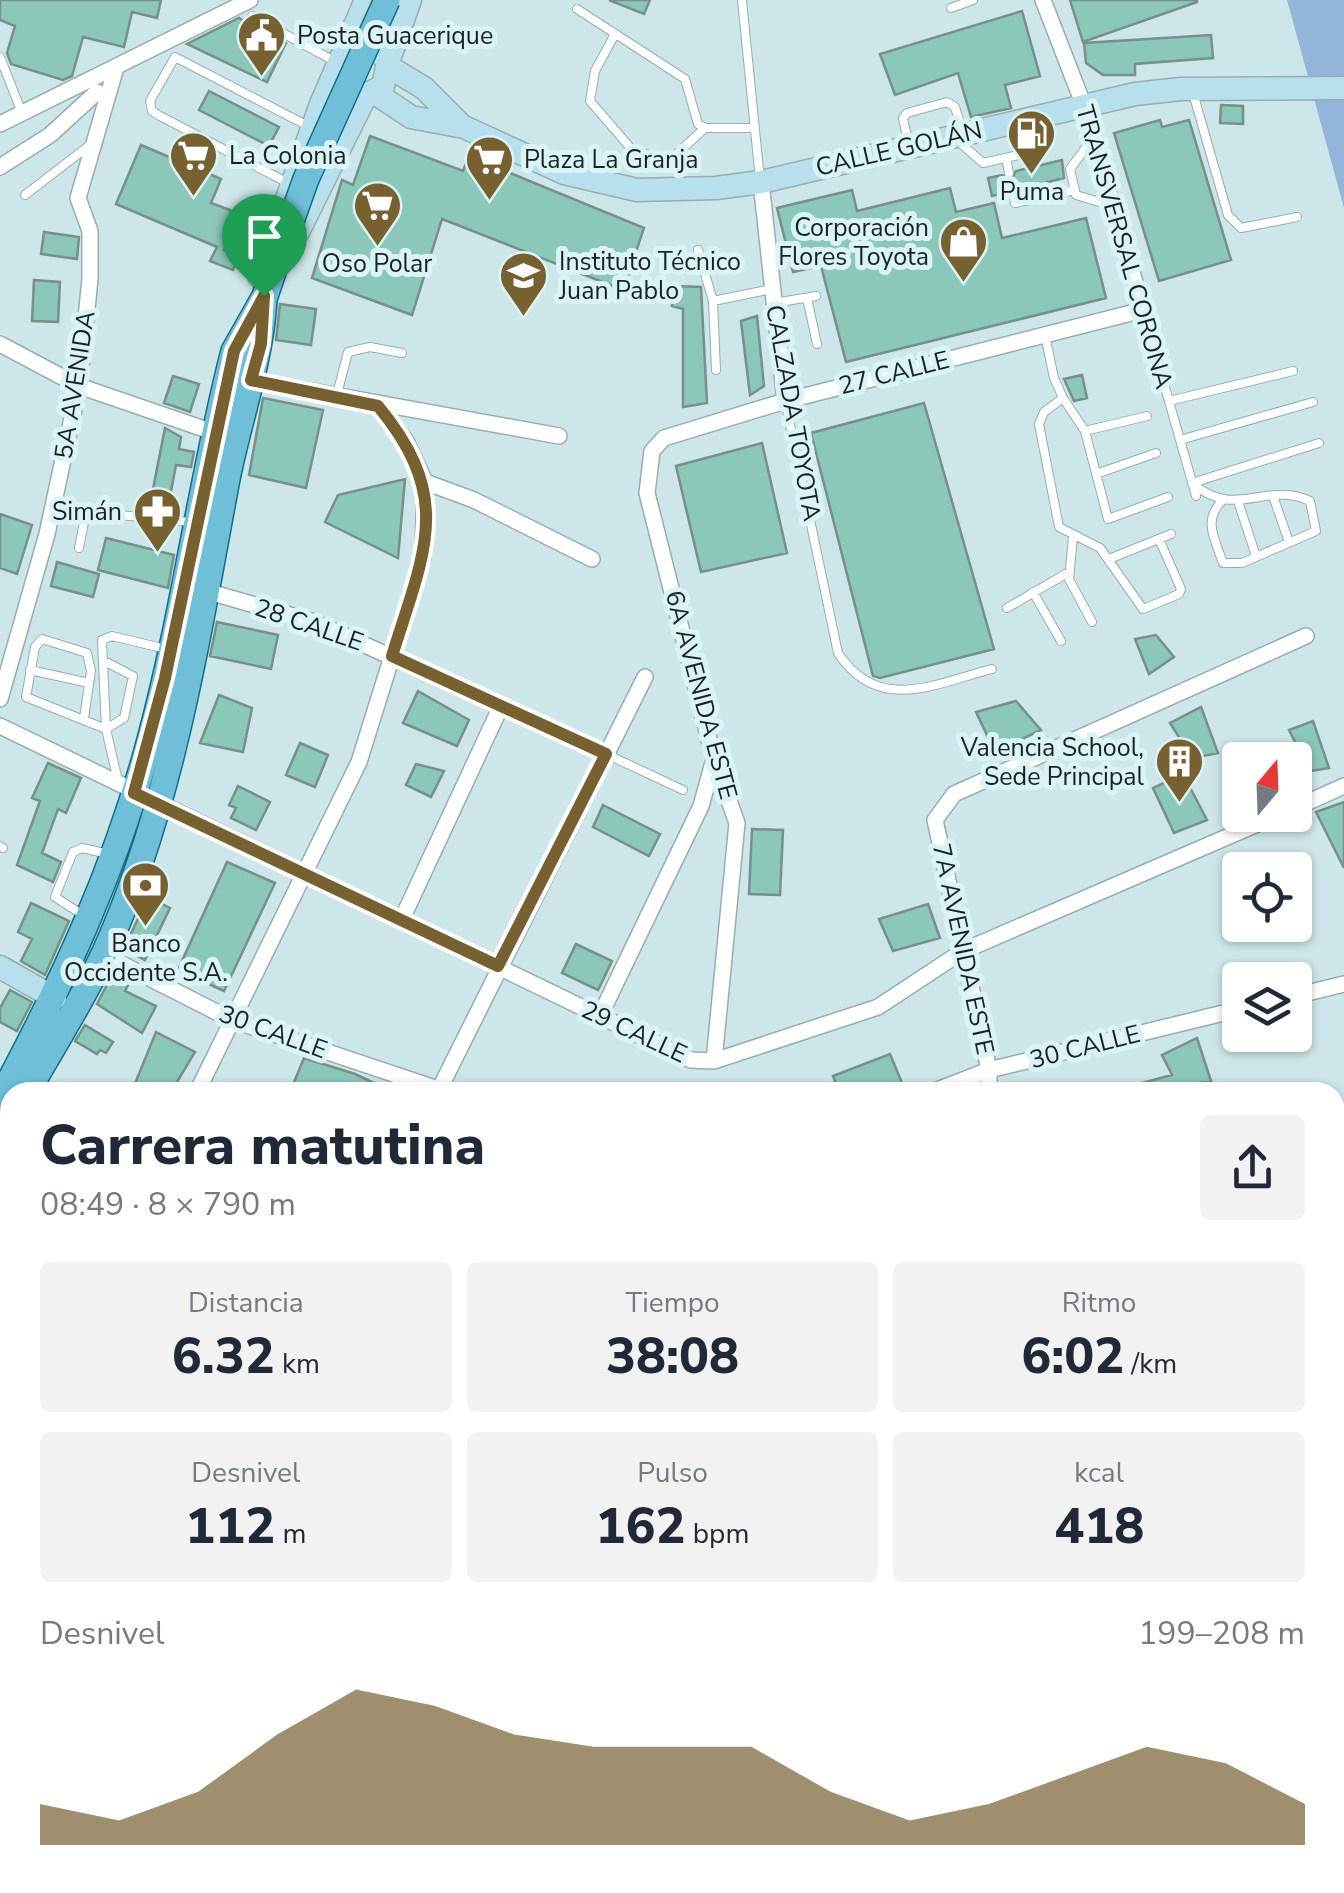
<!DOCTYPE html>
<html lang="es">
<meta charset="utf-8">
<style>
:root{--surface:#fff;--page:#f2f2f3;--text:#1f2937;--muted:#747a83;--accent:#786131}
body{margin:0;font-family:"Nunito Sans",sans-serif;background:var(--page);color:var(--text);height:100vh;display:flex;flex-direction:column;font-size:38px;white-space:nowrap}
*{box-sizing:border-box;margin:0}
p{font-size:32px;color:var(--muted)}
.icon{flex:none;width:55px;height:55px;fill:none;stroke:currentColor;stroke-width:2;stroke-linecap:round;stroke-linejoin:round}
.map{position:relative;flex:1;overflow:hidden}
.drawer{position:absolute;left:0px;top:1082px;width:1345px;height:812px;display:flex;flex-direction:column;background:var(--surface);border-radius:30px 30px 0 0;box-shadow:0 2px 8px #0004}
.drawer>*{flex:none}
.needle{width:65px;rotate:19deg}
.buttons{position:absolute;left:1222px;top:742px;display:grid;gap:20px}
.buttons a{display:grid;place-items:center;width:90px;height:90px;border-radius:10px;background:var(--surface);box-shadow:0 2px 8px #0004;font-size:50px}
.pin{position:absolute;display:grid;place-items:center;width:85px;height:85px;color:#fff;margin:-102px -42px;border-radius:50% 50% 50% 0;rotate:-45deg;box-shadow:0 0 10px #0007}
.pin .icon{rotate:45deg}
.round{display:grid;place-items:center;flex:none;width:105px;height:105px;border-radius:10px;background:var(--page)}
.overview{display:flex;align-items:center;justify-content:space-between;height:170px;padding:0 40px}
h1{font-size:55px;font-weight:800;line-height:75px}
.figures{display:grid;grid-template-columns:repeat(3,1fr);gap:15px;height:170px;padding:10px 40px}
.figures div{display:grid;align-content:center;border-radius:10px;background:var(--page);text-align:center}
.figures b{font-size:50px;font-weight:800}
.figures small{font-size:28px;font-weight:400}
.figures p{font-size:28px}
.chart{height:280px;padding:20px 40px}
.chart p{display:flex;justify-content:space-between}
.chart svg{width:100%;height:180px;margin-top:10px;fill:var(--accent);opacity:.7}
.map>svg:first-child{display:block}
.water{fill:#93b5da}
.building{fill:#8bc8ba;stroke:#788f8a;stroke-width:2.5}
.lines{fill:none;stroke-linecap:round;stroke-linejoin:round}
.lane-casing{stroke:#96aeb0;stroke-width:10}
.street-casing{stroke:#96aeb0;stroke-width:18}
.secondary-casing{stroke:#96aeb0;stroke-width:25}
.primary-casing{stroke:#126d88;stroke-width:28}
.path{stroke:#77888a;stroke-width:2.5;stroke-dasharray:8 5;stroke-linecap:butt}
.lane{stroke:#fff;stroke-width:8}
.street{stroke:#fff;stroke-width:15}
.secondary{stroke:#b7dfec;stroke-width:22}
.primary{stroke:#6fbfd9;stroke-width:25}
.primary-bridge-casing{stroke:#126d88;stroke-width:28;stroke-linecap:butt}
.primary-bridge{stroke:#6fbfd9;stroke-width:25}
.route-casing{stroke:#fff;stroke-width:20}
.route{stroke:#786131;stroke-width:12}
.labels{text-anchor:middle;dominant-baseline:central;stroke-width:10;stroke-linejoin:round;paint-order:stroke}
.poi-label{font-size:25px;fill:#182222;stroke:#daf4f6;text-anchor:start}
.street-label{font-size:25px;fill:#182222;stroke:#daf4f6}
</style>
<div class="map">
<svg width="1344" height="1893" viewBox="0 0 1344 1893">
<rect width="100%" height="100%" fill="#cde6e9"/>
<path class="water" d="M1287,0H1344V208Z
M1344,1734V1867L1335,1884V1752Z"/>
<path class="building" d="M0,0H161L157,18L132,12L124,47L83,37L72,76L63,80L11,64L7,53L15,26L0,20Z
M609,0H650L644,14Z
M1070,0H1197V2L1083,42Z
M1022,11L1040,76L1005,85L1011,108L971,117L958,73L895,95L880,54Z
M239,18L286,43L267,82L187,44Z
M1211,35L1213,58L1135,64V75H1103L1086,63L1084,43Z
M209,91L279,127L269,146L199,110Z
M1221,105L1243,106V124L1220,123Z
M1160,120L1162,127L1189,120L1231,260L1159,281L1114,133Z
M370,136L463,171L469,156L644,228L623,290L442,219L412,315L312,278L342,180L353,185Z
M141,145L221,179L211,203L230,210L235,223L224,250L239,256L233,270L210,261L217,247L116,204Z
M1062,160L1064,178L1020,189L1011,184L1006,193L992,196L988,178L1002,175L1011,180L1016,171Z
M950,188L956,212L994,203L1002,238L1086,218L1106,298L846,362L821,266L793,272L777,208L852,190L857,211Z
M44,232L79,237L77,259L41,254Z
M34,280L60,282L58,322L32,321Z
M673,286L701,287L707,403L683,407V309L672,306Z
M280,304L316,309L311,345L276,340Z
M757,316L764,386L750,395L741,321Z
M1082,375L1087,398L1074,401L1064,379Z
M173,376L199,384L190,412L164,403Z
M263,398L323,410L306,488L249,475Z
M924,403L994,649L880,678L873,676L811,433Z
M165,428L181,437L179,449L194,452L191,467L176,465L169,502L151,499Z
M762,443L787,553L701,572L676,466Z
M405,479L398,558L325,522L338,495Z
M0,514L32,525L17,574L0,568Z
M106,538L174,555L168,588L98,570Z
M57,562L99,574L93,597L51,586Z
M217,622L278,635L271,669L210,656Z
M1156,635L1174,657L1149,674L1135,639Z
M418,691L469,720L457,746L403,723Z
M219,695L252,708L243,752L200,743Z
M1016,701L1041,730L995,752L976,712Z
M1201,707L1218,753L1192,758L1170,723Z
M1313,721L1329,768L1310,771L1289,730Z
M300,743L328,755L315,787L286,775Z
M48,763L81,778L66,813L58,809L42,853L61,862L53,882L17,865L40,801L32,798Z
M416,764L444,771L431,797L406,785Z
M1183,774L1207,820L1174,833L1153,788Z
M238,786L270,802L256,830L231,818L236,808L229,805Z
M1344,802V868L1316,812Z
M603,805L660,834L649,856L593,827Z
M752,829L783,830L780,895L749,894Z
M227,862L275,883L224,991L178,970Z
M148,897L170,908L145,960L124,949Z
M31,903L69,921L45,975L21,961L32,939L18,932Z
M928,904L940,938L893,951L879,919Z
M576,944L612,961L598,990L562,973Z
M112,975L129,983L125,991L156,1006L142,1033L97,1004Z
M10,990L32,1002L17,1031L0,1022V1008Z
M85,1025L113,1042L106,1053L100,1050L97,1054L75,1041Z
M156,1032L195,1052L171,1092H148L134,1086Z
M1197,1038L1211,1081L1167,1089L1168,1092H1123V1088L1172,1075L1162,1055Z
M890,1054L902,1083L878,1092H839L833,1076Z
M304,1058L355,1074L393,1092H290Z"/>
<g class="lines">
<defs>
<path id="lane" d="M742,0L760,180
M951,8L973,0
M577,9L685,79L698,124L705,128H755
M252,16L334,61
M615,34L595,71L590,101L634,152L671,159L705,128
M0,57L22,113
M1193,93L1228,215L1241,228L1297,217
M1093,138L1070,169L1076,195L1113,206
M957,140L983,163L1023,154L1036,122
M908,142L903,118L907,113L947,102L955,107L962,130
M1006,158L1009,173
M290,184L160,116L152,111L150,101L175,57L308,126
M1013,191L1015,203L1075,190
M25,195L90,145
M698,250L713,301
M807,298L817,344
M774,303L816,296
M1143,310L1196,496
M1045,335L1054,378L1063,398L1044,412L1039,424L1059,527L1100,548L1143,609L1179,594L1181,589L1159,539
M716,370L713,301L772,289
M336,398L348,352L370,347L402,353
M1063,398L1085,431L1108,519L1168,497
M785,401L838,653C878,714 934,684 992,669
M1169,401L1293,371
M1085,431L1147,416
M1180,440L1313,402
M1096,474L1156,453
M1273,496L1289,542
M1238,501L1256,556
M1221,502C1203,521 1215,540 1223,563H1242L1316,531L1310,501C1267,480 1236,521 1192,483L1319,443
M79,511L191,522
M1073,537L1069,579L1092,622
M79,548L86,512
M1109,559L1171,534
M1033,592L1061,641
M1007,608L1069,572
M30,670L89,683
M84,718L91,671L87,653L42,639L35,647L26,697L106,729L124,718L133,676L104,661
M606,754L683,790
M118,781L106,729L102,640L112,636L166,649
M0,846L3,848
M83,915L55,897L73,852L82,848L109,854"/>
<path id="street" d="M0,124L250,0
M0,167L50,135L97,92
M761,182L785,401
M0,344L79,386L213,432
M251,380L559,436
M425,482L474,500L592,559
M206,591L314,622L606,754
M0,699L47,534L79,386L90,279V231L78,198L115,71
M0,726L691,1060L714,1061L878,1007L963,951L1278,815
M1295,808L1344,786
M402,919L501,706
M104,955L232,1020L447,1092
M1295,996L1344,984
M599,1018L701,806L714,759
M714,1061L737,823L714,759L647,493L652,451L664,438L785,401L1143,310L1084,106L1043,0
M197,1092L359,762L423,557L425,482L406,441L378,406
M438,1092L645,677
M932,1092L989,1070L1240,1009
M989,1092V1070L935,820L954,794L1306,636
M0,1257L10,1262
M0,1488L10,1490
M256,1885L264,1893
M674,1885L679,1893
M855,1885L858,1893
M359,1893L367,1885"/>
<path id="secondary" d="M350,45H373L388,62L383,86L362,97
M388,62L410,0
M389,67L424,88L461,125
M375,93L411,117L464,127L564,173L637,190L716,188L761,182L1135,94L1181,89L1344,88
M298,232L365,97
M259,276L321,104L366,0
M0,967L55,998"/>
<path id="primary" d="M27,1092C52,1047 82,1001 104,954C172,805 197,638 227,479C239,419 260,362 264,301
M0,1099C63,982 117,866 151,736C185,609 201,478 234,351L265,296L275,266
M0,1140L10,1122"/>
</defs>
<use href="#lane" class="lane-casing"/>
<use href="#street" class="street-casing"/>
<use href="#secondary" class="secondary-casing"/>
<use href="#primary" class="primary-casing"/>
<path class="path" d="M970,1893L974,1885"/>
<use href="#lane" class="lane"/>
<use href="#street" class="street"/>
<use href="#secondary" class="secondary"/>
<use href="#primary" class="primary"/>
<defs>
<path id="primary-bridge" d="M275,266L306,179L387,0"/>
</defs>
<use href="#primary-bridge" class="primary-bridge-casing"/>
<use href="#primary-bridge" class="primary-bridge"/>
</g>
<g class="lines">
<defs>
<path id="route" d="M264,296L261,344L251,380L378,406C455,499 424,552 392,656L606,754L498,966L134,793L165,678L234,351Z"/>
</defs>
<use href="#route" class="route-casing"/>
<use href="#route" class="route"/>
</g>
<defs>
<symbol id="civic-pin" viewBox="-11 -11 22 30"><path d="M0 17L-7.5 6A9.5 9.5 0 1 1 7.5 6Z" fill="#786131" stroke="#daf4f6"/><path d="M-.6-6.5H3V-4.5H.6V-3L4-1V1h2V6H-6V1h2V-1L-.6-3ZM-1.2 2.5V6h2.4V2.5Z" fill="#fff"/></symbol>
<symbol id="fuel-pin" viewBox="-11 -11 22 30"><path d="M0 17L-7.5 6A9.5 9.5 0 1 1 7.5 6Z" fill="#786131" stroke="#daf4f6"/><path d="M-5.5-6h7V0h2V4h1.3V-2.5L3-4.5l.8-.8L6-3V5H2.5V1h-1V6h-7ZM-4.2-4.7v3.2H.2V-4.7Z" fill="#fff"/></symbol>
<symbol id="supermarket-pin" viewBox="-11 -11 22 30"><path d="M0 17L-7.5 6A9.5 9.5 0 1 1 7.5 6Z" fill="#786131" stroke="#daf4f6"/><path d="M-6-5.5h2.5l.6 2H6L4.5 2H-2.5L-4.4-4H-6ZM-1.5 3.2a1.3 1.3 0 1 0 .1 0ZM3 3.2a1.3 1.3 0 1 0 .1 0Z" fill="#fff"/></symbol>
<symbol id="shop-pin" viewBox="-11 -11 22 30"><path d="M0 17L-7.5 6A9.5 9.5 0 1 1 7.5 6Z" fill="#786131" stroke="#daf4f6"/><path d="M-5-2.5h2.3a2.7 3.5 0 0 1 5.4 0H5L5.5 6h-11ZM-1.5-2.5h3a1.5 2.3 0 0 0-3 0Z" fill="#fff"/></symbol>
<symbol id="university-pin" viewBox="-11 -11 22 30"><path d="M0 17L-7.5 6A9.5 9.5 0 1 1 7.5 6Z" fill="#786131" stroke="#daf4f6"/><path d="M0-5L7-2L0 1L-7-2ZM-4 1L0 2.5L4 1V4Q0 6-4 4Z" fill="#fff"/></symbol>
<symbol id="pharmacy-pin" viewBox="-11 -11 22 30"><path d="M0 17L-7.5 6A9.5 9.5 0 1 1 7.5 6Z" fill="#786131" stroke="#daf4f6"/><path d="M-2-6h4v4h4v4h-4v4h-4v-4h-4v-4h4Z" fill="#fff"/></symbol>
<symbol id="building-pin" viewBox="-11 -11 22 30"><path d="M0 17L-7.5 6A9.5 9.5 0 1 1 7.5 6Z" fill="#786131" stroke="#daf4f6"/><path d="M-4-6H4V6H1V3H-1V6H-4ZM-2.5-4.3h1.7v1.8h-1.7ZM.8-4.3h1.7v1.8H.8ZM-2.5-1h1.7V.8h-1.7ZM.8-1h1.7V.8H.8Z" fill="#fff"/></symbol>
<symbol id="bank-pin" viewBox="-11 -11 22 30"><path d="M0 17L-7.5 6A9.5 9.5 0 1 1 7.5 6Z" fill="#786131" stroke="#daf4f6"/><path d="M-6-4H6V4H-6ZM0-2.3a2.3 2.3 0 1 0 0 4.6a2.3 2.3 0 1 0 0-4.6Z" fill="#fff"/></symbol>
</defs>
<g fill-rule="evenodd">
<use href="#civic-pin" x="234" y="8" width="55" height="75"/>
<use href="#fuel-pin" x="1004" y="106" width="55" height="75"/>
<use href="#supermarket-pin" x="166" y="128" width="55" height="75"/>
<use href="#supermarket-pin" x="462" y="132" width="55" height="75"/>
<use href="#supermarket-pin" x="350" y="178" width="55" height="75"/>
<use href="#shop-pin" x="936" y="214" width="55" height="75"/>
<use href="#university-pin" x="496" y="248" width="55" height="75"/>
<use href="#pharmacy-pin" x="130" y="484" width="55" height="75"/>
<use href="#building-pin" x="1152" y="734" width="55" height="75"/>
<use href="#bank-pin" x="118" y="858" width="55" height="75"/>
</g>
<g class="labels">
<g class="poi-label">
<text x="297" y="36">Posta Guacerique</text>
<text x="229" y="156">La Colonia</text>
<text x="524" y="160">Plaza La Granja</text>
<text x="1032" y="192" text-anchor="middle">Puma</text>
<text x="929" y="228" text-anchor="end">Corporación<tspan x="929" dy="29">Flores Toyota</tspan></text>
<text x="559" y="262">Instituto Técnico<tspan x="559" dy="29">Juan Pablo</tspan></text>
<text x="377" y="264" text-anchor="middle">Oso Polar</text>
<text x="122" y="512" text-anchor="end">Simán</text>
<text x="1144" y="748" text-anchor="end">Valencia School,<tspan x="1144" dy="29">Sede Principal</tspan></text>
<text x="146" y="944" text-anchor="middle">Banco<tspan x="146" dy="29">Occidente S.A.</tspan></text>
</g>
<g class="street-label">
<text transform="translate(899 149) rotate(-13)">CALLE GOLÁN</text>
<text transform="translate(1124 247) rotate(74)">TRANSVERSAL CORONA</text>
<text transform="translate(894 373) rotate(-14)">27 CALLE</text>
<text transform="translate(75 385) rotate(-81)">5A AVENIDA</text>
<text transform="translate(793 413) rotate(80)">CALZADA TOYOTA</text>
<text transform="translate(309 625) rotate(19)">28 CALLE</text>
<text transform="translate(701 695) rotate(75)">6A AVENIDA ESTE</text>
<text transform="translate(963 949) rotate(78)">7A AVENIDA ESTE</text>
<text transform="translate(273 1032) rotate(20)">30 CALLE</text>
<text transform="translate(634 1032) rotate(25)">29 CALLE</text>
<text transform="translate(1085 1047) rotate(-14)">30 CALLE</text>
</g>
</g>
</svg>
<div class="buttons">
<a><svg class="needle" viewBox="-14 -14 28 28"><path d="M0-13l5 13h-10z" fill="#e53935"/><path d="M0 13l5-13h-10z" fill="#747a83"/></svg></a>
<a><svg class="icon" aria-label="locate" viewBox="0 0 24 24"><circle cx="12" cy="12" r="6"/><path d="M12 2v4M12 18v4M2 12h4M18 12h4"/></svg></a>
<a><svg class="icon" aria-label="layers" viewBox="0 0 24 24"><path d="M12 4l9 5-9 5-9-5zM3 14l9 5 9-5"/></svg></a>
</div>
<div class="pin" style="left:264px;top:296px;background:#1e9e55"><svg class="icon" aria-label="arrive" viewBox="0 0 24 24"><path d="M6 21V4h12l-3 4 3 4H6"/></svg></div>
<section class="drawer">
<div class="overview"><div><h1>Carrera matutina</h1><p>08:49 · 8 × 790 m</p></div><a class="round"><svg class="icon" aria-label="share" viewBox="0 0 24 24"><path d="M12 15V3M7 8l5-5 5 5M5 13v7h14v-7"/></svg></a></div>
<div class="figures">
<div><p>Distancia</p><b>6.32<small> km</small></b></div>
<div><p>Tiempo</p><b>38:08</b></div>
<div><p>Ritmo</p><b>6:02<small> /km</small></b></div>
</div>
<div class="figures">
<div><p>Desnivel</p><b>112<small> m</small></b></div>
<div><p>Pulso</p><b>162<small> bpm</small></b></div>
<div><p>kcal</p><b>418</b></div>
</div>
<div class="chart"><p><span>Desnivel</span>199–208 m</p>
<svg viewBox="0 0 160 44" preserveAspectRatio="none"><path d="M0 44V34L10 38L20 31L30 17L40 6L50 10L60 17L70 20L80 20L90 20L100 31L110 38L120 34L130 27L140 20L150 24L160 34V44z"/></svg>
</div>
</section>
</div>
